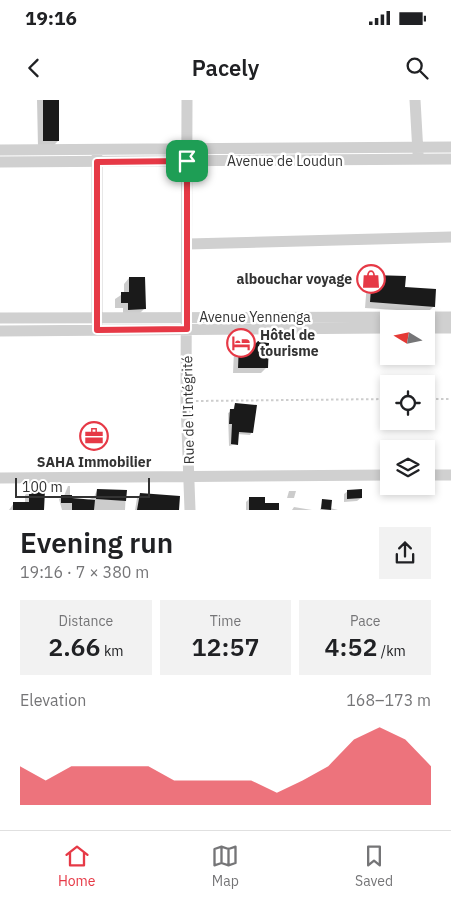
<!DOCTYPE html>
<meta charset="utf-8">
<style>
:root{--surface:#fff;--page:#f2f2f2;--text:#202124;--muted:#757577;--line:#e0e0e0;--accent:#e63946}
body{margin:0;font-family:"IBM Plex Sans",sans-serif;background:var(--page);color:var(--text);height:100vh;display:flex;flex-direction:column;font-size:19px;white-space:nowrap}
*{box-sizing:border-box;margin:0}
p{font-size:16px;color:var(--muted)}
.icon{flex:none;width:28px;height:28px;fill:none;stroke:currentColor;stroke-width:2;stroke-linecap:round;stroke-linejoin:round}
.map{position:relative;height:410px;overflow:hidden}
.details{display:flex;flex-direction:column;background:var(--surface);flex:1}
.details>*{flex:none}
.needle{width:32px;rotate:280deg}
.buttons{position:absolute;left:380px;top:210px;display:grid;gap:10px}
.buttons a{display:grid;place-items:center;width:55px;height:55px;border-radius:0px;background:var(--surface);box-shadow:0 2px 8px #0003;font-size:25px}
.scale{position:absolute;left:15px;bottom:12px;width:135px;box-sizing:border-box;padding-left:5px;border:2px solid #333;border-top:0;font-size:14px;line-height:18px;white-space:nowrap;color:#333;-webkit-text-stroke:4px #fff;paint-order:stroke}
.pin{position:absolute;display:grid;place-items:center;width:42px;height:42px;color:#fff;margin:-21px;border-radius:10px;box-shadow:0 2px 8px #0006}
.round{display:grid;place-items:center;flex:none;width:52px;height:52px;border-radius:0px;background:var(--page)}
.headline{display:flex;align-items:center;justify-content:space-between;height:85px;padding:0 20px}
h1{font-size:28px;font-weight:600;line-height:38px}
.figures{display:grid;grid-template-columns:repeat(3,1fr);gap:8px;height:85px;padding:5px 20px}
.figures div{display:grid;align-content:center;border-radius:0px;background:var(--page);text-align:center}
.figures b{font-size:25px;font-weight:600}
.figures small{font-size:14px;font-weight:400}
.figures p{font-size:14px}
.chart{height:140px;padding:10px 20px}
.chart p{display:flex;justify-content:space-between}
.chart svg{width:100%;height:90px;margin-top:5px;fill:var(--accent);opacity:.7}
.status{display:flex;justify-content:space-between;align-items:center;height:35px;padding:0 25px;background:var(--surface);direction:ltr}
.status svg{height:14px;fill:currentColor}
header{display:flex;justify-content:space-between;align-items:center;height:65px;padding:0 20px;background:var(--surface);font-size:22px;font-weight:600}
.tabs{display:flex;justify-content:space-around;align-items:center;height:70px;border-top:1px solid var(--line);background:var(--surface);font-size:14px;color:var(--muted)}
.tabs a{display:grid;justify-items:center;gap:2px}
.tabs .current{color:var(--accent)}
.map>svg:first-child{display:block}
.shadow{fill:#0003}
.building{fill:#1a1a1a}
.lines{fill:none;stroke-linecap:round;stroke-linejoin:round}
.path{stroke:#cdcdcd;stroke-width:2;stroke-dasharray:2.5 2.5;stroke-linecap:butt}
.minor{stroke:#d0d0d0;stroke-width:11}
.route-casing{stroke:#fff;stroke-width:10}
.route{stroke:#e63946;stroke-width:6}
.labels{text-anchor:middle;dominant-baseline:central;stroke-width:5;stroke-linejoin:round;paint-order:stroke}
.street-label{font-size:14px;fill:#333;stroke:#fff}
.poi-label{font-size:14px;font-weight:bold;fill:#333;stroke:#fff;text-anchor:end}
</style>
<div class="status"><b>19:16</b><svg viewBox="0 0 49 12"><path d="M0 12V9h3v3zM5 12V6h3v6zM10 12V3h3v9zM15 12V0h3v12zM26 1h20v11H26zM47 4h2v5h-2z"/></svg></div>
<header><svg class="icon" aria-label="back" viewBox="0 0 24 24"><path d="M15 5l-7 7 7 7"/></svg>Pacely<svg class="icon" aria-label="search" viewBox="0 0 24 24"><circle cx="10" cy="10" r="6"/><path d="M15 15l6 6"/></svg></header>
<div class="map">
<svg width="451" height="410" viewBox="0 0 451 410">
<rect width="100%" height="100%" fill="#fff"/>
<path class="shadow" d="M37,0H57L58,41L52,47H38Z
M372,176L404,188L434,206L428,212L365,208L367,182Z
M129,178L144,209L138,215H123V208H115V199L124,193V184Z
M240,245L266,268L261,273H233L234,251Z
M235,304L252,332L250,335L237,334L236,344L229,346L228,313L233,310Z
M68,386H70V400H88L94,397L97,390L126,391L125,410H62L59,399L64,396Z
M30,391L43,410H9L14,403H25V395Z
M289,391H296L294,398H287Z
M348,391L361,398L357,401L344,402V394Z
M140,395L178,410H135L137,398Z
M249,399L264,404L277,410H246V402Z
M323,400L330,408L338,410H320Z
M294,407L312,410H292Z"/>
<path class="building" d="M43,0H59V41H43Z
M372,175L406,176L405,187L436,189L435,207L370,202Z
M129,177H145L146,209L128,210V203H121V192H129Z
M258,241L269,243L268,268H238L239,244H255Z
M235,303L257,305L253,333L239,332L238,345L231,344L232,324H229L230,309H234Z
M29,389L45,390L44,410H13V402H29Z
M97,389L127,390L126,401L96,399Z
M362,389V398L347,399V390Z
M140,393L180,396L179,410H137Z
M61,395H72V403H61Z
M249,397H265V403H279V410H249Z
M72,398L95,400L94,410H72Z
M322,399L332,400L331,410L321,409Z"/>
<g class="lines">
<path class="path" d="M426,299H451
M196,301L389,299"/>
<path class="minor" d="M187,0L186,301L190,410
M415,0L418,53
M0,50L451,47
M97,57V223
M0,62L451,59
M188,144L451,137
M0,218L451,217
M426,228H451
M0,231L389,228
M426,375H451
M0,378L389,375"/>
</g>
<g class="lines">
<defs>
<path id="route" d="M187,61V229L97,230V62Z"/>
</defs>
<use href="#route" class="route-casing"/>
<use href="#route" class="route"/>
</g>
<defs>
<symbol id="shop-ring" viewBox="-11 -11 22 22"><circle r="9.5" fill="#fff" stroke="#e63946" stroke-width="1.5"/><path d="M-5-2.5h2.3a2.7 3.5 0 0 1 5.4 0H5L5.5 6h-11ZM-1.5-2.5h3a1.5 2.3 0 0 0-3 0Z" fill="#e63946"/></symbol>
<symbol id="hotel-ring" viewBox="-11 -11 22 22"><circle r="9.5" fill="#fff" stroke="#e63946" stroke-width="1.5"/><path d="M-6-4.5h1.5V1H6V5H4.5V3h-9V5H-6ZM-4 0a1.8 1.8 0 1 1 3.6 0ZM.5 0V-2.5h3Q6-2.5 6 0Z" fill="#e63946"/></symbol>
<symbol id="office-ring" viewBox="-11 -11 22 22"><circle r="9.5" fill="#fff" stroke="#e63946" stroke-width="1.5"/><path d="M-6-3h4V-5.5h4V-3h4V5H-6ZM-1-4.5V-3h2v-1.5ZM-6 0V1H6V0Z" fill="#e63946"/></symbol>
</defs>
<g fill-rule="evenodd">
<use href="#shop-ring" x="355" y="163" width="32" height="32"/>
<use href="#hotel-ring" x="225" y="227" width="32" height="32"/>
<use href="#office-ring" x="78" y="320" width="32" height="32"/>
</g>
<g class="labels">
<g class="street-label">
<text x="285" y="61">Avenue de Loudun</text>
<text x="255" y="217">Avenue Yennenga</text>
<text transform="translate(188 310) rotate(-91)">Rue de l'Intégrité</text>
</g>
<g class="poi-label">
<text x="352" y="179">albouchar voyage</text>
<text x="260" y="235" text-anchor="start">Hôtel de<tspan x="260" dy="16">tourisme</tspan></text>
<text x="94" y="362" text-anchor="middle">SAHA Immobilier</text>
</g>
</g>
</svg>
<div class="buttons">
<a><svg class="needle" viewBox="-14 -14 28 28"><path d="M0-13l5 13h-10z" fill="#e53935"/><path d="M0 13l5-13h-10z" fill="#757577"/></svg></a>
<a><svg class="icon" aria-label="locate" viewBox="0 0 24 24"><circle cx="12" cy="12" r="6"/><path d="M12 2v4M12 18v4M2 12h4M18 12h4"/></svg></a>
<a><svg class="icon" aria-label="layers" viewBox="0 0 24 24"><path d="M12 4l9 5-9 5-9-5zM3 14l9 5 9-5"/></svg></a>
</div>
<div class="scale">100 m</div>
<div class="pin" style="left:187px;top:61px;background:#1e9e55"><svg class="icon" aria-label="arrive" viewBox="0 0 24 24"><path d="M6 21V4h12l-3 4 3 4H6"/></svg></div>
</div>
<section class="details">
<div class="headline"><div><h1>Evening run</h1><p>19:16 · 7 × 380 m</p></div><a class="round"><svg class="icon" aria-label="share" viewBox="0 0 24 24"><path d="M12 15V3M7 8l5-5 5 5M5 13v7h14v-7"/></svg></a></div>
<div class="figures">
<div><p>Distance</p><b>2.66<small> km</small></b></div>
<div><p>Time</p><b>12:57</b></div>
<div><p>Pace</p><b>4:52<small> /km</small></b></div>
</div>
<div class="chart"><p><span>Elevation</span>168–173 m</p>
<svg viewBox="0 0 160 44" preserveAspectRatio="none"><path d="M0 44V25L10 32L20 25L30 25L40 25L50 25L60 32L70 32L80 32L90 32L100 38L110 32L120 25L130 12L140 6L150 12L160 25V44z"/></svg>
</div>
</section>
<nav class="tabs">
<a class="current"><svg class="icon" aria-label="home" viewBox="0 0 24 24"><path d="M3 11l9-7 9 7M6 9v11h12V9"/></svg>Home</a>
<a><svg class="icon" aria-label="map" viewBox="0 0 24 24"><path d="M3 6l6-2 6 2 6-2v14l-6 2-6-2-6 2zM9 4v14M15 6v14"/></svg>Map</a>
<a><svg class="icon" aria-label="saved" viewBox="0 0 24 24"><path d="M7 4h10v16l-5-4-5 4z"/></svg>Saved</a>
</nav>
